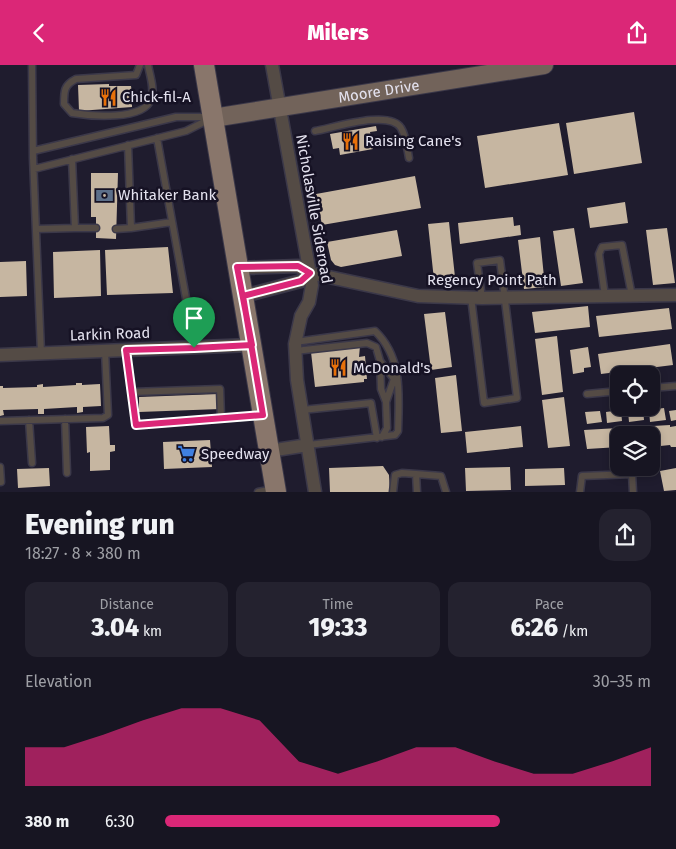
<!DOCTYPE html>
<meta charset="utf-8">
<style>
:root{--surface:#171522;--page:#24222f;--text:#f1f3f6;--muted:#9e9fa5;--line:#363440;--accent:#db2777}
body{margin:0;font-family:"Fira Sans",sans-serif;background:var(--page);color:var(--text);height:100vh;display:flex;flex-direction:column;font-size:19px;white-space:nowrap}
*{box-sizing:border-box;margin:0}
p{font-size:16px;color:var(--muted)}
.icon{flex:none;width:28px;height:28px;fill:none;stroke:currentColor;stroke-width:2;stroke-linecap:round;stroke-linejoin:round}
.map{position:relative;height:427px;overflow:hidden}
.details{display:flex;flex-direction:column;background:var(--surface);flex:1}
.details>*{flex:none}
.controls{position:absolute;left:610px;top:301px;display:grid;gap:10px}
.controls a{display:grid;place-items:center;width:50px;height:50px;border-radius:10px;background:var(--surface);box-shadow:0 2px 8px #0003,0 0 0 1px var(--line);font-size:25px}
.pin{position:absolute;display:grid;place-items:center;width:42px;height:42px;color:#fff;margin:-51px -21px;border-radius:50% 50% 50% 0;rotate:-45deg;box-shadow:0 0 5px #0007}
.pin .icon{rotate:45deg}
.round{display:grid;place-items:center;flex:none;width:52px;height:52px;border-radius:15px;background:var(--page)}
.overview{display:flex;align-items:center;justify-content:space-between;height:85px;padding:0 25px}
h1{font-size:28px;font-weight:800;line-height:38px}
.figures{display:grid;grid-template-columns:repeat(3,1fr);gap:8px;height:85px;padding:5px 25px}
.figures div{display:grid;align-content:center;border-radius:12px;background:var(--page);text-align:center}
.figures b{font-size:25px;font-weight:800}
.figures small{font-size:14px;font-weight:400}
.figures p{font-size:14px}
.chart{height:140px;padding:10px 25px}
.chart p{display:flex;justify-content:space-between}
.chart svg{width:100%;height:90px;margin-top:5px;fill:var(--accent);opacity:.7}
ul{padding:0 25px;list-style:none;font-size:16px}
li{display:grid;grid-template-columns:80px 60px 1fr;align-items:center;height:38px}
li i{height:12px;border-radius:6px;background:var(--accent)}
header{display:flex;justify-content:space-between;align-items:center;height:65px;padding:0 25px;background:var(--accent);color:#fff;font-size:22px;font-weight:800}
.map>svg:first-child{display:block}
.building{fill:#c6b6a1}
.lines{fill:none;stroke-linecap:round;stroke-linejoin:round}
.lane-casing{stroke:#3b3849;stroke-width:9}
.street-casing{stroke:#3b3849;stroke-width:15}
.secondary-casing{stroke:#3b3849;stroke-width:20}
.primary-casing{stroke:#3b3849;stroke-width:22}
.lane{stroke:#544b45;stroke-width:6}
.street{stroke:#544b45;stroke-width:12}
.secondary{stroke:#72635a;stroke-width:18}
.primary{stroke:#89766b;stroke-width:20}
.route-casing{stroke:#fff;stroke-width:10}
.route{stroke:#db2777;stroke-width:6}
.labels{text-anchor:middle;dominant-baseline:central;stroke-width:5;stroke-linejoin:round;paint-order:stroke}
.street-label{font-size:15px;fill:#e4e2ef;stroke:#161224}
.poi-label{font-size:15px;fill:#e4e2ef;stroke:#161224;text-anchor:start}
</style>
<header><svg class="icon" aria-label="back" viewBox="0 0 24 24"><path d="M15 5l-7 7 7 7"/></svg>Milers<svg class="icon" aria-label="share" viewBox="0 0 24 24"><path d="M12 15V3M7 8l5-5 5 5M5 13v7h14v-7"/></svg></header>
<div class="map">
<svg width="676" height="427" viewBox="0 0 676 427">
<rect width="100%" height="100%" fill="#1f1c2e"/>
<path class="building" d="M109,19V21H131L132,28L137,27V36H132V42L79,46L78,20Z
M634,47L642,98L574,109L566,58Z
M559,58L568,110L485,123L477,71Z
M376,61L377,66L370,67L373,84L340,90L339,83L333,84L330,69Z
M91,108H118L116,174L96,173V152H91Z
M415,111L421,143L322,160L316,129Z
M625,137L628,158L590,163L587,143Z
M513,152L514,161L520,160L521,170L460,179L458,158Z
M449,157L455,212L434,215L428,159Z
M574,163L583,218L561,221L553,166Z
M667,163L675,218L653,220L646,165Z
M397,165L402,191L341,202L335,200L331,195L327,177Z
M540,172L545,222L524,224L518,175Z
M168,182L173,228L107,230L105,185Z
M100,185L101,231L54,233L53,187Z
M26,196L27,231L0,232V197Z
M588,241L590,262L535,268L532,247Z
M669,243L672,264L599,272L596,251Z
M445,247L452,302L431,305L424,249Z
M557,271L563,327L542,330L535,274Z
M670,279L673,300L601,309L598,289Z
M360,281L359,292L365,291L367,314H364V317L315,322L311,287Z
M588,282L591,302L584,303V307L573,309L570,285Z
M456,310L462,366L441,368L435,313Z
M76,318H82V320L100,319L101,341L83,342V347L77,348V342L44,344V349H38V344L3,345L4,350L0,351V321H3V323L37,322V320L43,319V322L76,320Z
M219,329L220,344L139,347V332Z
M564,332L570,381L548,383L542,335Z
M664,343L666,355L650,357L649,345Z
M643,344L644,355L629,357L628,346Z
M621,345L622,356L607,358L606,347Z
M676,345V355L671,356L669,346Z
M600,346L602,357L587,359L585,347Z
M670,360V362L676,361V382H671L670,380L651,382V370H619V382L587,384L584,365Z
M109,361L110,380H115V386L110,387V405L90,406V387L87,388L86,362Z
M521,361L523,382L467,388L465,367Z
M210,375L212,402L164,404L163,377Z
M383,401L389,410L390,427H330L329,403Z
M510,402L511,425L466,426L465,403Z
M49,403L50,421L18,423L17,404Z
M564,403L565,420L525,421V404Z
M676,403V425L664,426L660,406Z"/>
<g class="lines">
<defs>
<path id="lane" d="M32,0L33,93L41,288
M140,0L136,10L76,14C64,20 64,26 64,39L72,48C90,51 144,56 151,34C155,24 150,11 148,0
M315,66C333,63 390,44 401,63C406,71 407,83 409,93
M157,73L195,283
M128,80L131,163L172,157
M33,86L176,52H209
M34,104L186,66L210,54
M75,163H96
M36,164L75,163L72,94
M116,164L131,163
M605,231L599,189L602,182L622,180L632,231
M471,232L484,338L517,333L500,195L477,198L482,233
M295,277L375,266C403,293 399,330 398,366L395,370L308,380
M126,285L136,360L261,350
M295,286L367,278L376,282L380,296L394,314L386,337L387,363L382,372
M380,296L381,324L386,337
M651,323L676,321
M132,327L220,324L221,353
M587,329L619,326
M302,345L371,338L377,373
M65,354L67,408
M29,355L32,398
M0,356L103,353L108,350L105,286
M0,402L1,417
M258,427L274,424
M393,427L395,410L402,408L416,409
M417,427L416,409L441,411L446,427
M580,427L582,411L632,409L633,427"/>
<path id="street" d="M272,0L312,220L309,237L301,251L295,279L297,315L315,427
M237,203L298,201L310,208L301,216L243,231
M310,208L418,231L482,233L676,230
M0,290L252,280
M269,386L308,380"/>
<g id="secondary">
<path id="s1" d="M213,53L544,0"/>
</g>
<path id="primary" d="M204,0L276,427"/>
</defs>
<use href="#lane" class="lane-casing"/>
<use href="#street" class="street-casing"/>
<use href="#secondary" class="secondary-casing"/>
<use href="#primary" class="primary-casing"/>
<use href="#lane" class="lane"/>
<use href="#street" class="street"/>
<use href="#secondary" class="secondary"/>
<use href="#primary" class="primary"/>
</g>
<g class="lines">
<defs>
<path id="route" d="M194,283L126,285L136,360L263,350L243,231L301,216L310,208L298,201L237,202L252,280L194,283"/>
</defs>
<use href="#route" class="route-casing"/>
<use href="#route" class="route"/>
</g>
<defs>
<symbol id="restaurant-bare" viewBox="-9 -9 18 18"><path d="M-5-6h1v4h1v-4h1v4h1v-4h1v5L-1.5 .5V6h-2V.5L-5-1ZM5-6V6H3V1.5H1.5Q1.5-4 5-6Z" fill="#e8710a" stroke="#161224" stroke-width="2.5" paint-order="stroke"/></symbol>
<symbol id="bank-bare" viewBox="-9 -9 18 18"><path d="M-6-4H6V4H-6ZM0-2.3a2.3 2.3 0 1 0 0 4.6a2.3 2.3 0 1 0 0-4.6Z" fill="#5c6f8a" stroke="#161224" stroke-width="2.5" paint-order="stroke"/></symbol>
<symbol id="supermarket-bare" viewBox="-9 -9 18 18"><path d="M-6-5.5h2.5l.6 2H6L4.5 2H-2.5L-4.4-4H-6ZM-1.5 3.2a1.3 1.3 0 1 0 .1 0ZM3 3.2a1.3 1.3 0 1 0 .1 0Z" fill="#3f7fe0" stroke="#161224" stroke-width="2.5" paint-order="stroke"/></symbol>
</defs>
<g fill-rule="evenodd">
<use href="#restaurant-bare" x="96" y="20" width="25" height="25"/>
<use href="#restaurant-bare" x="338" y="64" width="25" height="25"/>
<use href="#bank-bare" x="92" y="118" width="25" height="25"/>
<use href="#restaurant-bare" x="326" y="290" width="25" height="25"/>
<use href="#supermarket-bare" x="174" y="376" width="25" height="25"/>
</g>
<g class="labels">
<g class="street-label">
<text stroke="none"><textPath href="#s1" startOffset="168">Moore Drive</textPath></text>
<text transform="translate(314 144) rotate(80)">Nicholasville Sideroad</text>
<text x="492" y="215">Regency Point Path</text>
<text transform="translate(110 269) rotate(-2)">Larkin Road</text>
</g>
<g class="poi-label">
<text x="122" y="32">Chick-fil-A</text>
<text x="365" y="76">Raising Cane's</text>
<text x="118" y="130">Whitaker Bank</text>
<text x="353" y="303">McDonald's</text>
<text x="201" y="389">Speedway</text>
</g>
</g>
</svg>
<div class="controls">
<a><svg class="icon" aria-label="locate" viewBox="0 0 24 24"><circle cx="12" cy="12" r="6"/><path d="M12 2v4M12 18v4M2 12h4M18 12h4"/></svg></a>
<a><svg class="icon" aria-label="layers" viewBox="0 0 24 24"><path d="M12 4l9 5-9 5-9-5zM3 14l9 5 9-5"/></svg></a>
</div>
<div class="pin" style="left:194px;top:283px;background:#1e9e55"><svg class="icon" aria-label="arrive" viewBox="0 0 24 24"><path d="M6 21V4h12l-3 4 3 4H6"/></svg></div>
</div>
<section class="details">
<div class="overview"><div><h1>Evening run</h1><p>18:27 · 8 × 380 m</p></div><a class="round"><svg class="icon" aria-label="share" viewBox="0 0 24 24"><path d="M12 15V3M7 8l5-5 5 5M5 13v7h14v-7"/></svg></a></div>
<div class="figures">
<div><p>Distance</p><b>3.04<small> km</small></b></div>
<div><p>Time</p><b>19:33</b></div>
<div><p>Pace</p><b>6:26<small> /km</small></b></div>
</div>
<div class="chart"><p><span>Elevation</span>30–35 m</p>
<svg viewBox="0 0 160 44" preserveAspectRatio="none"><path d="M0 44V25L10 25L20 19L30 12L40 6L50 6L60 12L70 32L80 38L90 32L100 25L110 25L120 32L130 38L140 38L150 32L160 25V44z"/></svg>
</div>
<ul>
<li><b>380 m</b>6:30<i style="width:69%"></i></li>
</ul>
</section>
